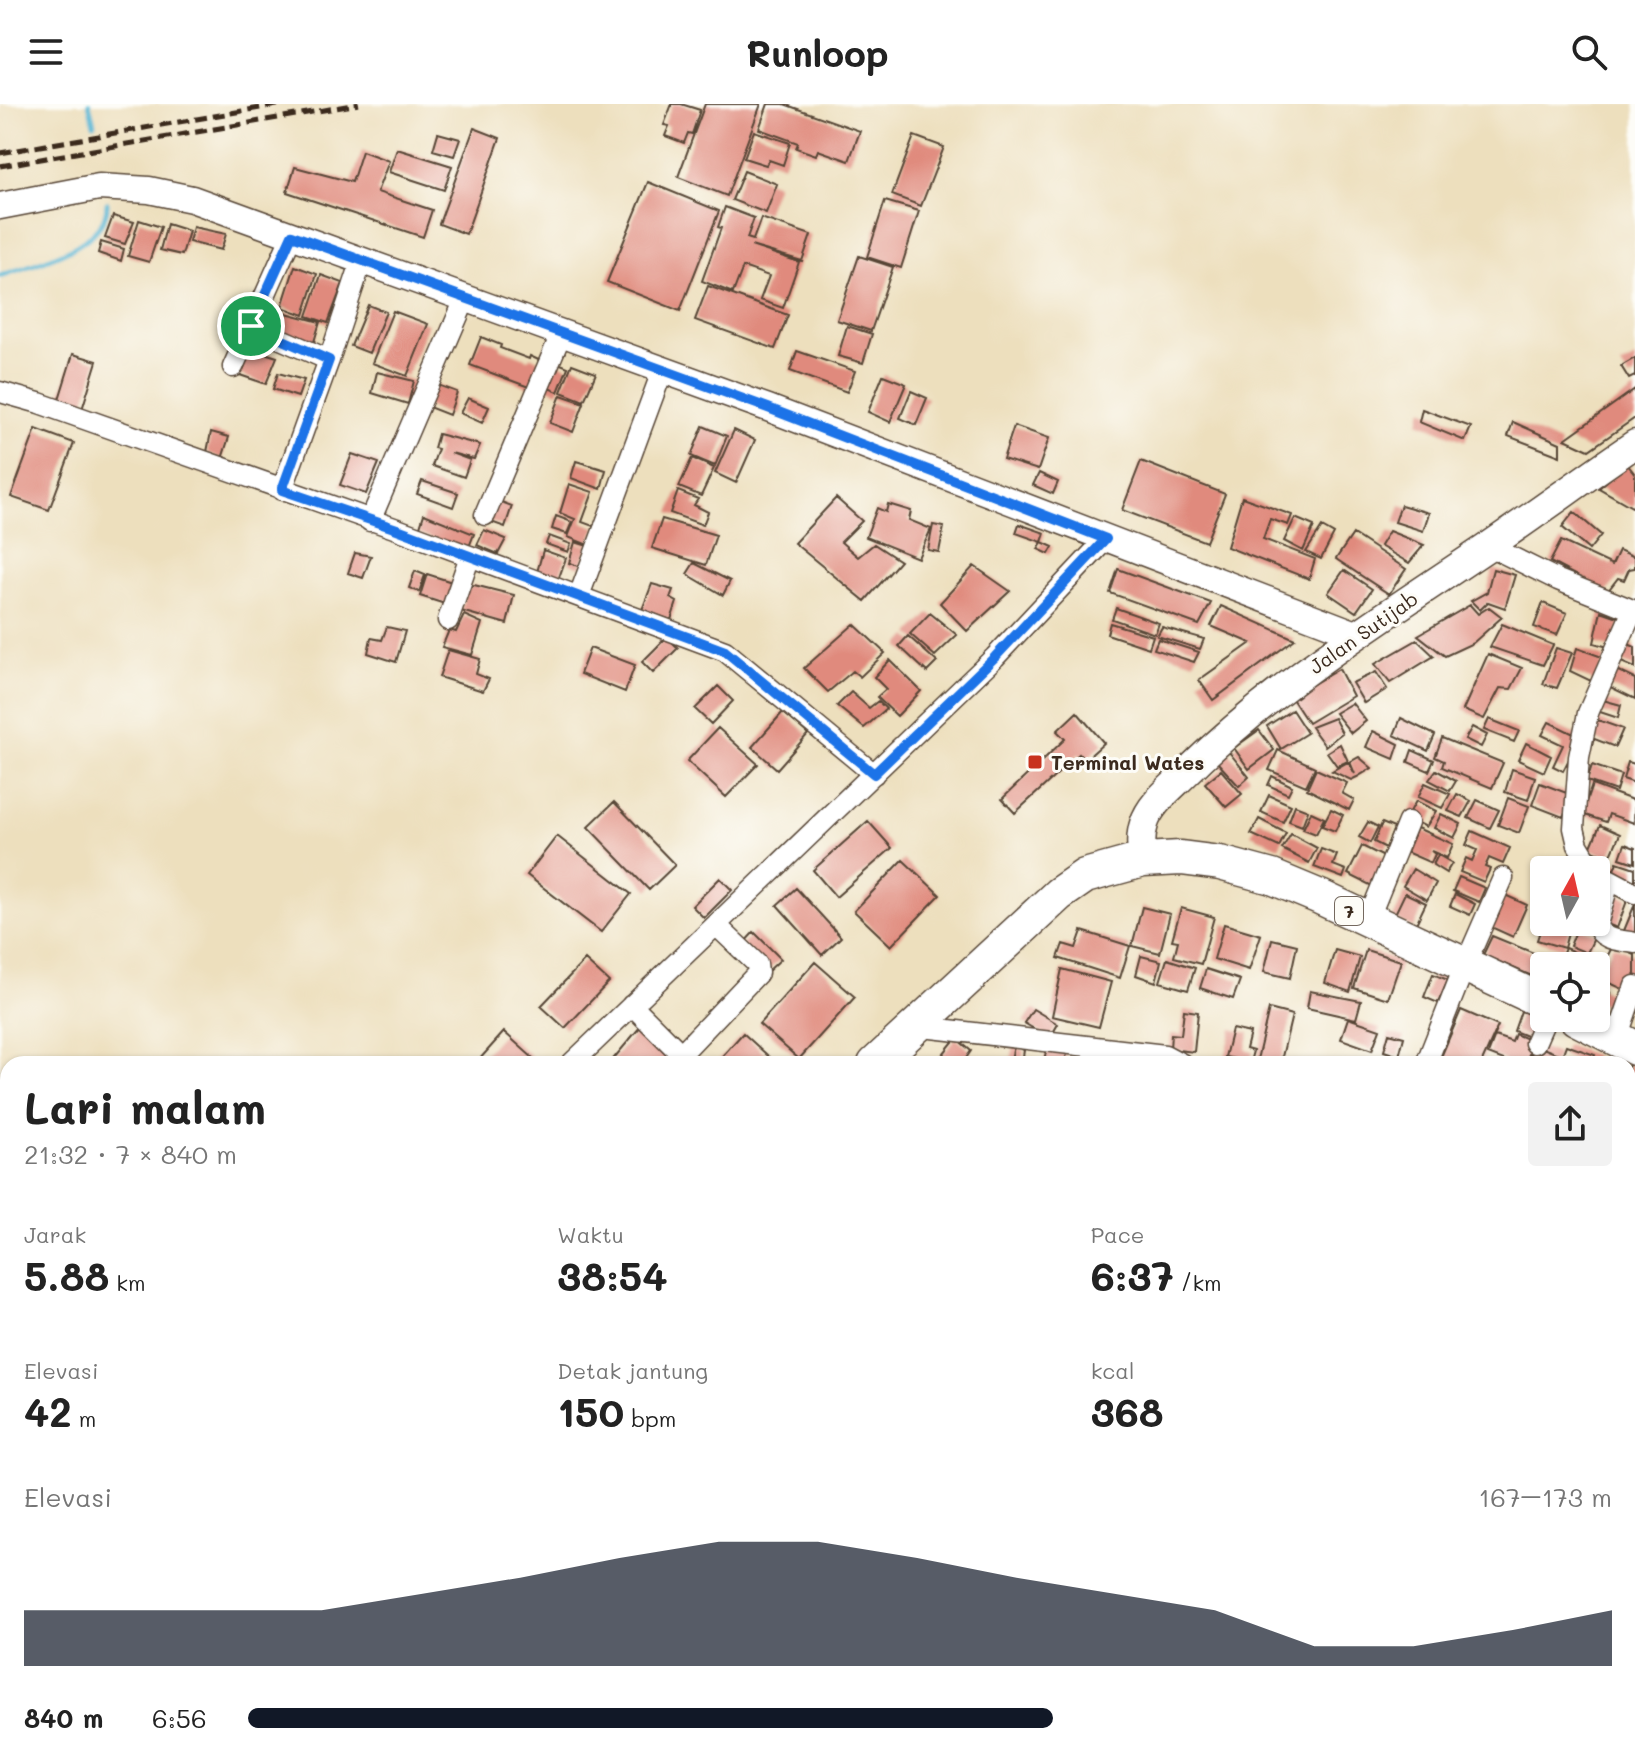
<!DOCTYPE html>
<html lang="id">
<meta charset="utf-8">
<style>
:root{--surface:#fff;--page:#f2f2f2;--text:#222;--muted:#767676;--accent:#111827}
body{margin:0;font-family:Mali,sans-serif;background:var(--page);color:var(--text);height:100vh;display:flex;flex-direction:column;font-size:30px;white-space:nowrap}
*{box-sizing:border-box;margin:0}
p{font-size:26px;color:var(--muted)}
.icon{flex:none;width:44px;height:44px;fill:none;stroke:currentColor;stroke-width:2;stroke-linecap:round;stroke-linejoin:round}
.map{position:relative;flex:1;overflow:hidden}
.drawer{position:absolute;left:0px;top:952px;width:1636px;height:708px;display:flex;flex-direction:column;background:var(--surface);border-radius:24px 24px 0 0;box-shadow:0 2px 6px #0004}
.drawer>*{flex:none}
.needle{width:52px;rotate:8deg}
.buttons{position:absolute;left:1530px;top:752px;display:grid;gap:16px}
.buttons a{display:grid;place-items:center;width:80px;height:80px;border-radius:8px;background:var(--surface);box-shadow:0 2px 6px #0004;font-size:40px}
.pin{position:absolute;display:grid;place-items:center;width:68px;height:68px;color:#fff;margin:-34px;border:4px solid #fff;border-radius:50%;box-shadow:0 2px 8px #0007}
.round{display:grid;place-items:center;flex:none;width:84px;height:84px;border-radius:8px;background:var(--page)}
.overview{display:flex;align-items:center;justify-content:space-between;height:136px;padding:0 24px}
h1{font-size:44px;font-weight:700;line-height:60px}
.figures{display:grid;grid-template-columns:repeat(3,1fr);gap:12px;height:136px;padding:8px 24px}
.figures div{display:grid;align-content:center}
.figures b{font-size:40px;font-weight:700}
.figures small{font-size:22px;font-weight:400}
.figures p{font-size:22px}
.chart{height:224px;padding:16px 24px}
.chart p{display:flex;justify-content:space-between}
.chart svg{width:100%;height:144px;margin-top:8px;fill:var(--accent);opacity:.7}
ul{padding:0 24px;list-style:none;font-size:26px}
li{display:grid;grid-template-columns:128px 96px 1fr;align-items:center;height:60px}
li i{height:20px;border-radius:10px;background:var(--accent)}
header{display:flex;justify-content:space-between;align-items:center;height:104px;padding:0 24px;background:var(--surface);font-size:36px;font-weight:700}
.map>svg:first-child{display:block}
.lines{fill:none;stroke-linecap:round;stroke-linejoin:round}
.stream{stroke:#53b4d2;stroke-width:5}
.river{stroke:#53b4d2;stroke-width:32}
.building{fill:#e08a7d}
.minor-casing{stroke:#564536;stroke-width:23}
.tertiary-casing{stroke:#564536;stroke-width:29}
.secondary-casing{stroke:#564536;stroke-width:31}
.trunk-casing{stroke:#564536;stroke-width:37}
.minor{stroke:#fff;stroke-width:20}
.tertiary{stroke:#fff;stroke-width:26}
.secondary{stroke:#fff;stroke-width:28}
.trunk{stroke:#fff;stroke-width:34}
.rail{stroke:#3b2a1e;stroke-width:5;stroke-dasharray:12 6;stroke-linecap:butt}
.route-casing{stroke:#fff;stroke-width:16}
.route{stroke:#1a73e8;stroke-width:10}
.poi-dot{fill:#c8321e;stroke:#fdfcf7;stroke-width:3}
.labels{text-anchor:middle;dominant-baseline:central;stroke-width:6;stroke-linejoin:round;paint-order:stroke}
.shield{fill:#fdfcf7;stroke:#75695f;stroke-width:2}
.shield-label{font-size:18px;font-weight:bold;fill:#3b2a1e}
.street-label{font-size:20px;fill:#3b2a1e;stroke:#fdfcf7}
.poi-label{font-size:20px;font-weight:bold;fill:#3b2a1e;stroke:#fdfcf7;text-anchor:start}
</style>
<header><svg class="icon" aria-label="menu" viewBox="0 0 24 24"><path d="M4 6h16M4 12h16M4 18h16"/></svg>Runloop<svg class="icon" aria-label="search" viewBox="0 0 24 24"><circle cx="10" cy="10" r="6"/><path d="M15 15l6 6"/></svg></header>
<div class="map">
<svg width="1635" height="1660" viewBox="0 0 1635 1660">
<rect width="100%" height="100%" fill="#fdfcf7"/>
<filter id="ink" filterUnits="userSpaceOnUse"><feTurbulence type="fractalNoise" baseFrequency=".0125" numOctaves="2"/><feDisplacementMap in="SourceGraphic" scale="16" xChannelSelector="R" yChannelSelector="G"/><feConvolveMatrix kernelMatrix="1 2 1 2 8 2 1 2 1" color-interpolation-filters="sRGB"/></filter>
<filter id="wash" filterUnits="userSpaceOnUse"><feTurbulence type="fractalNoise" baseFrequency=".006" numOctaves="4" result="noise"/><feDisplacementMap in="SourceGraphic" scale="32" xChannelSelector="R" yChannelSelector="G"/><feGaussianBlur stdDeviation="1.8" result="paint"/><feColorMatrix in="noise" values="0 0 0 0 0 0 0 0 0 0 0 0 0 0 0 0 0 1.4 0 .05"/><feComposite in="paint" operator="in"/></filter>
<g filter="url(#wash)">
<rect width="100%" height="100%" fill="#eddfbd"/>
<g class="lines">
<path class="stream" d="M89,0L94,20
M0,172C34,159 108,143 107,99"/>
<path class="river" d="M1628,1350L1635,1353
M1352,1652L1354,1660"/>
</g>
<g id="blocks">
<path class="building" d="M672,0H681L700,6L692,30L688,29L684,39L665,32L669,22L664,21Z
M705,0H761L727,92L678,73Z
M768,0H784L860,27L849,57L818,46L816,51L796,44L798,39L759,25Z
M474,24L500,34L466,130L439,120Z
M754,27L790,39L783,61L769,56L766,61L744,54Z
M438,29L460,35L454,52L433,46Z
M914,32L944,43L921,102L892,91Z
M397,45L452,62L444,86L389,68Z
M362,47L389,57L377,88L432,106L423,133L287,88L295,63L352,78Z
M744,67L777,80L766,109L732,96Z
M648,78L719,107L680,207L607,178Z
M885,97L919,107L901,164L867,153Z
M725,103L754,114L747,134L753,136L761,114L811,131L802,157L751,142L799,158L783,204L760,196L769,172L743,163L733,189L702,177L721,124L718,123Z
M113,112L134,118L125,140L105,134Z
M139,116L161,123L149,158L128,152Z
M167,120L189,127L182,151L160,146Z
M193,123L226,130L221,146L189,138Z
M101,138L124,145L121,157L98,149Z
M859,152L893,163L871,227L837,216Z
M295,162L317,170L304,211L282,203Z
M321,171L343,179L328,219L307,212Z
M708,182L788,211L775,245L695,216Z
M368,201L386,208L369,249L351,242Z
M393,207L428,220L407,272L372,259Z
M286,209L320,218L313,241L279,232Z
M847,222L872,230L863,259L838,252Z
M481,233L501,241L500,244L529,255L530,252L545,259L534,285L470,261Z
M245,243L277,253L266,280L237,270Z
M797,247L855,267L847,288L790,267Z
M73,250L97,257L80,312L56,305Z
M1635,254V272L1629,275L1621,262Z
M551,256L568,263L558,288L541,281Z
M572,260L596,269L584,297L561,288Z
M377,268L414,277L408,300L372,289Z
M278,269L304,276L298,293L273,285Z
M883,271L906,280L890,318L868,308Z
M435,280L457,288L449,311L426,302Z
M1635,285V314L1589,346L1565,335Z
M911,287L927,294L916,321L900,314Z
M561,291L584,299L573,328L550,319Z
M468,294L489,303L482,319L460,309Z
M1422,305L1471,323L1465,337L1419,318Z
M1513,318L1560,339V352L1508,332Z
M703,322L727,332L715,362L691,352Z
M1014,322L1049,334L1038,366L1003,355Z
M36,325L74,339L49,406L11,393Z
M734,326L755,336L736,379L715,369Z
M211,328L229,333L222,355L207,348Z
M438,330L480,341L474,355L451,349L470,356L464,373L432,362L438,345L434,344Z
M352,350L379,359L366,390L340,381Z
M692,354L714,364L701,392L679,383Z
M576,357L606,366L601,385L571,374Z
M1141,357L1225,390L1206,438L1122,406Z
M1627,360L1635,370V400L1632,403L1599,384Z
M1039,369L1058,378L1053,390L1033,381Z
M422,377L458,389L453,403L417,390Z
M569,380L593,388L582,418L596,423L588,441L568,433L575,415L560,409Z
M678,387L698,395L694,401L708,408L703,421L670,409Z
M1242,393L1292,411L1288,421L1270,415L1263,435L1315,455L1309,475L1227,443Z
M836,394L862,417L841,438L858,453L874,440L900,457L865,497L794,439Z
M496,396L512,402L505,423L488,417Z
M888,400L911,407L909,416L931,425L918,454L866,433L877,404L886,408Z
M1401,401L1429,409L1423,427L1395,418Z
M1574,408L1601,431L1589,446L1562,423Z
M424,410L474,430L467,448L418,429Z
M556,412L572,418L567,430L552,425Z
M1295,414L1314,422L1303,447L1284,437Z
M662,415L716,431L706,461L652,444Z
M1019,420L1045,429L1042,438L1053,443L1049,450L1038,445L1042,438L1016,429Z
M933,421L944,423L939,448L928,446Z
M1322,423L1334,430L1321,455L1306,448Z
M484,426L506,435L498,450L477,441Z
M1389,427L1424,441L1409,459L1380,442Z
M1353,430L1406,465L1389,490L1336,455Z
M549,432L571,440L568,448L546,440Z
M1561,437L1612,461L1619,446L1635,453V464L1629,465L1624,476L1618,474L1607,488L1550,458Z
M575,438L588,442L581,463L569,459Z
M543,446L566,454L557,479L536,472Z
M355,449L371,452L363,474L348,469Z
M694,459L730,477L723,491L687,470Z
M974,462L1010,487L967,527L940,499Z
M1118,465L1211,499L1199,521L1110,489Z
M1493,465L1515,471L1505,504L1488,498L1480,506L1471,497L1487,488Z
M1344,466L1372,485L1356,508L1328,489Z
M415,467L425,471L419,488L409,484Z
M427,470L455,479L448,501L420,492Z
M652,480L673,486L670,494L677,498L671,516L642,506Z
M474,481L514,491L507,520L461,507L465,487Z
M1543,499L1567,509L1557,531L1534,523Z
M1470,501L1478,510L1489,503L1502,513L1473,539L1445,552L1418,531Z
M1221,502L1295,535L1213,596L1199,576L1251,539L1211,522Z
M1116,504L1159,519L1155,530L1112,515Z
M1601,507L1621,514L1615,545L1594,539Z
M930,509L957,531L935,552L910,530Z
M464,511L482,519L472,551L442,543L449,526L456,528Z
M1110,519L1153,532L1149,544L1107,530Z
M854,520L885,549L860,573L853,567L828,588L804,564Z
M1502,520L1553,541L1543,561L1490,543Z
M387,523L405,527L396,558L368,549L371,534L382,536Z
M1162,523L1204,535L1200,545L1157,532Z
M908,532L937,558L927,568L899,542Z
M667,533L678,544L653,569L642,558Z
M1158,535L1199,548L1194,558L1154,545Z
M1417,536L1434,552L1390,579L1375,560Z
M1621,537L1635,543V564L1614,555Z
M590,544L635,561L625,588L580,570Z
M1556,544L1572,549L1557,584L1543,580Z
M1577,544L1605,554L1595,579L1570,567Z
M448,546L480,555L476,570L489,575L483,587L439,573Z
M1488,550L1522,564L1511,585L1500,584L1484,615L1463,606Z
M890,556L921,587L897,612L877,593L886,585L874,573Z
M1612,564L1635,575V595L1604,580Z
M1339,565L1353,592L1308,619L1291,593Z
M1376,568L1387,585L1364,599L1352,579Z
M718,582L733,597L711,620L695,605Z
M851,588L869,604L878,597L886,605L864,624L837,602Z
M1599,595L1621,601L1618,614L1597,607Z
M1352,599L1366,617L1351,629L1335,609Z
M1292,606L1307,629L1281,645L1267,622Z
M783,608L808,630L777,665L752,643Z
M1077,608L1104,639L1085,656L1079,650L1015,709L1002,695L1065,635L1057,627Z
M1589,613L1623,625L1615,643L1584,631Z
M1334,614L1342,629L1325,642L1311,623Z
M1401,614L1435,631L1428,647L1394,631Z
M1489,615L1519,627L1514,638L1484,626Z
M1549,618L1580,633L1563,667L1553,662L1563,641L1542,631Z
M1472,623L1487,631L1481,643L1465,635Z
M718,624L758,660L726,693L687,657Z
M1259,626L1274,646L1249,665L1234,644Z
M1373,627L1399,640L1394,655L1366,643Z
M1442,634L1503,659L1492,684L1442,663L1444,657L1435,653Z
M1526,639L1551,652L1544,668L1518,656Z
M1340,640L1348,657L1337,662L1327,648Z
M1278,646L1315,663L1306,682L1269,666Z
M1412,646L1434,656L1429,667L1408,658Z
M1229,648L1249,673L1239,682L1217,658Z
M1359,653L1372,664L1357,673L1351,676L1332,667L1348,658L1355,670L1350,658Z
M1628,658L1635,660V679L1623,675Z
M1592,661L1621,671L1616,687L1587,677Z
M1316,665L1347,679L1342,689L1354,696L1349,706L1307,685Z
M1512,665L1535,673L1528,696L1505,688Z
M1221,666L1242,690L1226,703L1205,679Z
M1436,666L1456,677L1450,687L1429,676Z
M1272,672L1292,682L1288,690L1268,681Z
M1425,679L1450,690L1442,704L1418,693Z
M1540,679L1572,691L1563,713L1532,701Z
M1592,681L1635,697L1634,719L1609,710L1606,718L1582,710Z
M1457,690L1471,697L1462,713L1448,707Z
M1269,691L1291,701L1283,718L1261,708Z
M1508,694L1529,702L1519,729L1498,721Z
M1477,696L1499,706L1490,724L1468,714Z
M1416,697L1436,707L1426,723L1407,713Z
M614,698L675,761L649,786L588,723Z
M1295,701L1308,706L1302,722L1289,717Z
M1331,705L1343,711L1335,727L1322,722Z
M1311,708L1324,714L1316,730L1303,725Z
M1441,710L1461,720L1454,734L1434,724Z
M1259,715L1286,729L1279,743L1251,730Z
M868,717L892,744L836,793L813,766Z
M1368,718L1378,723L1370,739L1359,733Z
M1382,719L1394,724L1386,744L1374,738Z
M1600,721L1620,730L1610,753L1590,745Z
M1417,724L1453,740L1447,754L1431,747L1435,750L1431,759L1406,748Z
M1472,727L1510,744L1503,760L1489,754L1485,763L1490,765L1484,778L1460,768L1466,754L1472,757L1477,746L1466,741Z
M1291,730L1317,744L1309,759L1282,745Z
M557,732L631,790L601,828L527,771Z
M1625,740L1635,744V759L1620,754Z
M1362,742L1388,755L1374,783L1348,770Z
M1321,745L1337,751L1333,761L1346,766L1343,774L1314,763Z
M1438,751L1452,759L1446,769L1433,761Z
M903,756L940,791L891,842L854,807Z
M1617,758L1635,764V778L1611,774Z
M1413,765L1436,779L1427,796L1403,782Z
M1459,773L1485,784L1479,798L1453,787Z
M720,774L732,786L704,814L692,802Z
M796,784L841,833L822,851L777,801Z
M1405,789L1426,799L1414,824L1393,814Z
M1612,789L1628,794L1617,824L1602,818Z
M1455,790L1475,800L1470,811L1450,802Z
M1505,791L1527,801L1513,833L1491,823Z
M1635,800V834L1623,829Z
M1142,803L1170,810L1160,849L1132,842Z
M1181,804L1214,813L1201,860L1174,853L1178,837L1172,836Z
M1543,818H1571L1564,844L1537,836Z
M1224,820L1261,831L1249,866L1214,855Z
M1578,822L1596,830L1587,849L1570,842Z
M1082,827L1130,842L1120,874L1058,854L1063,840L1076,844Z
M754,828L781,855L768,867L742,841Z
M1492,832L1541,852L1532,872L1483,851Z
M1272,835L1297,841L1290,874L1264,868Z
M1613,841L1635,851V870L1627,887L1597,873Z
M1565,844L1601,859L1596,872V862H1558Z
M1335,846L1360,853L1350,888L1325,879Z
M1366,846L1401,857L1388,895L1354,884Z
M1141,852L1161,857L1156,878L1136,871Z
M1167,855L1195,864L1188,886L1160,878Z
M585,856L609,878L565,924L541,902Z
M815,858L855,893L799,955L759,920Z
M1062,865L1111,878L1099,923L1052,912Z
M1206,865L1240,876L1233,895L1200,884Z
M1433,870L1448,876L1438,899L1424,893Z
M1599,883L1611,889L1606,901L1596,897Z
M1310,887L1361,897L1356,915L1307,904Z
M1033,905L1058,920L1050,934L1024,919Z
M1269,905L1292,911L1281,957L1291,960H1256Z
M1184,906L1198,908L1194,948L1170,945L1171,930L1181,931Z
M1461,906L1498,922L1481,960H1438Z
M1521,907L1543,915L1536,936L1514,927Z
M1348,914L1380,925L1372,946L1341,935Z
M641,922L673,948L663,960H609Z
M1232,925L1250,929L1246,945L1253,947L1250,958L1225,953Z
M504,928L533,954L528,960H481L478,957Z
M743,929L777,960H715Z
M1389,929L1404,933L1399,952L1384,947Z
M1515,930L1534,938L1525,960H1503L1504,956L1488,950L1495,932L1512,938Z
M956,934L971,947L962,960H935Z
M1535,941L1558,950L1553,960L1528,958Z
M1566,941L1595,951L1592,960H1584L1562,952Z
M1014,942L1024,946L1022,960H1010Z
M1047,944L1067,950L1064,960H1043Z
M1632,955L1635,957V993L1628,990V963Z
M1634,1109H1635V1156L1628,1154L1634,1127L1630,1126Z
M1628,1228L1635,1230V1267L1628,1265Z
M1628,1460L1635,1463V1493L1628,1490Z
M1628,1497L1635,1500L1634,1527L1628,1524Z
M0,1584L8,1586V1611L0,1609Z
M0,1650L41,1659V1660H0Z
M198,1652H220L232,1657L230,1660H217Z
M374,1652H406L403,1660H386Z
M563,1652H628L626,1660H561Z
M680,1652H724L721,1660H678Z
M735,1652H796L793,1660H743L733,1656Z
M801,1652H814L835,1660H798Z
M840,1652H861L872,1658L871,1660H839L835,1658Z
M877,1652H916L913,1660H873Z
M922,1652H959L953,1660H936Z
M1553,1652H1569L1595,1657V1660H1551Z"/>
</g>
</g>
<g filter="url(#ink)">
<use href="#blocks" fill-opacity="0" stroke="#564536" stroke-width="2"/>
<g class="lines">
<defs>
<path id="minor" d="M251,222L329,256L362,156
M233,263L292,131
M0,288L39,299L397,425L725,547L874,670
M282,386L329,256
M485,411L562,228
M370,417L466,193
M1489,442L1558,476L1635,507
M579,492L663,265
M448,516L470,452
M1593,766L1578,741L1574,724L1579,653L1588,609L1633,506
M1599,770L1635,789
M1609,777L1597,821C1601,837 1621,836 1635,839
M1368,816L1408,718
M632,901L681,950L682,960
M914,922L1165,951L1182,960
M1617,934L1635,882
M1535,939L1546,914
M681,950L758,869L757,860L716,821
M571,960L995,553L1106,435
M1426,960L1465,861L1503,774
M1628,1051L1635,1010
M1628,1083L1635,1086
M1628,1210L1635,1211
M1628,1277L1635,1278
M1628,1449L1635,1453
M1628,1557L1635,1560
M269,1652L293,1660
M1139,1652L1153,1660
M1285,1652L1286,1660
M433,1660L435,1652
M557,1660L560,1652
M728,1660L731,1652
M968,1660L976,1652
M1086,1660L1089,1652
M1450,1660V1652"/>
<path id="tertiary" d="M0,102L99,83L149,86L192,95L768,304L1356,530"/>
<path id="secondary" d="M1143,756C1141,745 1140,732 1144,720C1150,700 1171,684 1186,669C1276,580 1382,514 1486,444C1536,410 1585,374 1635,340"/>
<path id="trunk" d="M1576,914L1635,944
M875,960L1059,790L1085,772L1143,756L1181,754L1220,759L1272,773L1320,793L1544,898
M147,1660L155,1652"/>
</defs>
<use href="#minor" class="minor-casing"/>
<use href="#tertiary" class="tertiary-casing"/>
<use href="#secondary" class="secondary-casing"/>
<use href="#trunk" class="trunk-casing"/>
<use href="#minor" class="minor"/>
<use href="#tertiary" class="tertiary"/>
<use href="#secondary" class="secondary"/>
<use href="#trunk" class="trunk"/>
<path class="rail" d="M0,49L283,0
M0,62L359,0"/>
</g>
</g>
<g class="lines" filter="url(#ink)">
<defs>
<path id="route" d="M292,131L768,304L1106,435L995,553L874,670L725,547L397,425L282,386L329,256L251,222Z"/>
</defs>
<use href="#route" class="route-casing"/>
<use href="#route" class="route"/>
</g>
<rect class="poi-dot" x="1027" y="650" width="16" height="16" rx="4"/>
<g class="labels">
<rect class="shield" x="1335" y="793" width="28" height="28" rx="6"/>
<g class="shield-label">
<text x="1349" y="807">7</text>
</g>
<g class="street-label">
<text transform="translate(1363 528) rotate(-35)">Jalan Sutijab</text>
</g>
<g class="poi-label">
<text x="1051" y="658">Terminal Wates</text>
</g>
</g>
</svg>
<div class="buttons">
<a><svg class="needle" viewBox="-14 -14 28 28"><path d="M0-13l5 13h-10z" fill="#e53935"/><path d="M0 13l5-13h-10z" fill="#767676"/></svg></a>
<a><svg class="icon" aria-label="locate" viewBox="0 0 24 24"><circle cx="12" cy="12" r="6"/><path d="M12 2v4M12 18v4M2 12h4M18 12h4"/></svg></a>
</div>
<div class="pin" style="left:251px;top:222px;background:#1e9e55"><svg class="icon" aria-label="arrive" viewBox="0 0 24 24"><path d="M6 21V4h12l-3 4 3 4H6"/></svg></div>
<section class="drawer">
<div class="overview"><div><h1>Lari malam</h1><p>21:32 · 7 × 840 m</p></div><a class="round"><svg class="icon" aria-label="share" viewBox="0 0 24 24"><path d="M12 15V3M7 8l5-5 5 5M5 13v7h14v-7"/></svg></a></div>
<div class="figures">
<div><p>Jarak</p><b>5.88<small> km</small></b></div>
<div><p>Waktu</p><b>38:54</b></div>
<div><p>Pace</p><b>6:37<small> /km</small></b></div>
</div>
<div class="figures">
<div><p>Elevasi</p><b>42<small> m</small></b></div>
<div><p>Detak jantung</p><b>150<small> bpm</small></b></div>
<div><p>kcal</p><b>368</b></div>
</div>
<div class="chart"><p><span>Elevasi</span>167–173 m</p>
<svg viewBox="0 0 160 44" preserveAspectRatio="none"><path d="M0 44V27L10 27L20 27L30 27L40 22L50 17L60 11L70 6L80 6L90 11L100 17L110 22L120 27L130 38L140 38L150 33L160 27V44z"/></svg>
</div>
<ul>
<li><b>840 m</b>6:56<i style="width:59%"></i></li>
</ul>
</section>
</div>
